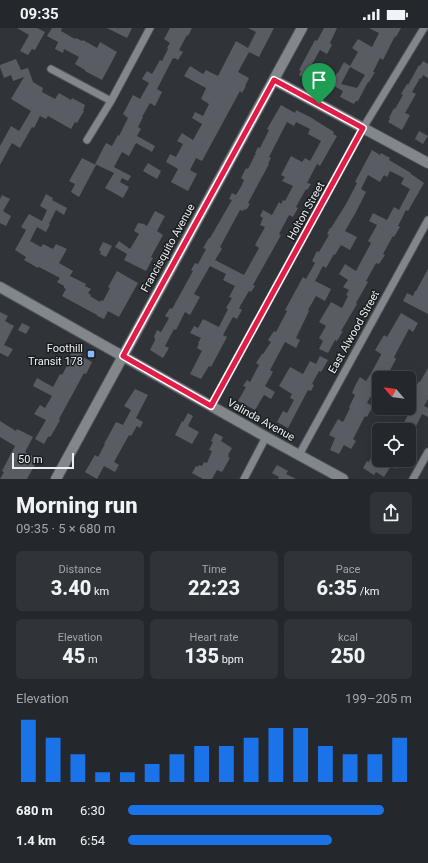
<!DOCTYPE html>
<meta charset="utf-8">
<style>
:root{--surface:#24272b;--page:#303337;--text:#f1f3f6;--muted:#a3a5a9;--line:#414447;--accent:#1a73e8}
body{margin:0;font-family:Roboto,sans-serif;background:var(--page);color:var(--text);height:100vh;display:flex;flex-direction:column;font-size:15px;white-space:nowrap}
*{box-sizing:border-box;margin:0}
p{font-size:13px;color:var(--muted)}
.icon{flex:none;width:22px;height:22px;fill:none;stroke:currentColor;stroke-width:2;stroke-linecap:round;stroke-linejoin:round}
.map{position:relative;height:451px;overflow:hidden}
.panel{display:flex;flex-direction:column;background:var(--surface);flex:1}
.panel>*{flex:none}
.needle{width:26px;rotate:298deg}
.tools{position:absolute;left:372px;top:343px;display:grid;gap:8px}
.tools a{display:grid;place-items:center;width:44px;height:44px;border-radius:6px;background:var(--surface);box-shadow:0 4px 16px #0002,0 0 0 1px var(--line);font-size:20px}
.scale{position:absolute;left:12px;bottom:10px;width:62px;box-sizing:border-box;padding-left:4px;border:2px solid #edf0f3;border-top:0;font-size:11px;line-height:14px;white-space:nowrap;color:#edf0f3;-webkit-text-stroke:3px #1a1c1e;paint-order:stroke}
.pin{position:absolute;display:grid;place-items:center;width:34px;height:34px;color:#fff;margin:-41px -17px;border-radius:50% 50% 50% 0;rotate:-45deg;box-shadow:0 0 4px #0007}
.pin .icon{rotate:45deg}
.round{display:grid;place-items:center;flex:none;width:42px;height:42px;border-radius:6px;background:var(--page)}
.head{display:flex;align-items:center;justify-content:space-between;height:68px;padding:0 16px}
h1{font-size:22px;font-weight:800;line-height:30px}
.metrics{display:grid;grid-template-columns:repeat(3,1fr);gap:6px;height:68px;padding:4px 16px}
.metrics div{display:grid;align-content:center;border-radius:6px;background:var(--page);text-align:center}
.metrics b{font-size:20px;font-weight:800}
.metrics small{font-size:11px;font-weight:400}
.metrics p{font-size:11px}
.chart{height:112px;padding:8px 16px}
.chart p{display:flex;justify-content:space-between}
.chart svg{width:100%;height:72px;margin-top:4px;stroke:var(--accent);stroke-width:6}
ul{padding:0 16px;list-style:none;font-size:13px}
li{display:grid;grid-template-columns:64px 48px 1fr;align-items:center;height:30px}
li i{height:10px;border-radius:5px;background:var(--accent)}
.status{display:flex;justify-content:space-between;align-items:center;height:28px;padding:0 20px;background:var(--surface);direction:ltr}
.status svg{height:11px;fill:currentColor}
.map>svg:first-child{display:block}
.building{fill:#595d63;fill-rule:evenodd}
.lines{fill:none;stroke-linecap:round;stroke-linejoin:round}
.street-casing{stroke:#4f5357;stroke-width:9}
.secondary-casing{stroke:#4f5357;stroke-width:12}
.street{stroke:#82878c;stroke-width:7}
.secondary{stroke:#82878c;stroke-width:10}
.route-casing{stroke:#fff;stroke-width:8}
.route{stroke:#e11d48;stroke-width:5}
.poi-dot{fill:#87bbfb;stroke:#1a1c1e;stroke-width:1.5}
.labels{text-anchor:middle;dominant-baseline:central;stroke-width:3;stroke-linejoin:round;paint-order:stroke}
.street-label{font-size:11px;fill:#edf0f3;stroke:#1a1c1e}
.poi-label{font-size:11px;fill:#edf0f3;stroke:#1a1c1e;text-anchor:end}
</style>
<div class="status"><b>09:35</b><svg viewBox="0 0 49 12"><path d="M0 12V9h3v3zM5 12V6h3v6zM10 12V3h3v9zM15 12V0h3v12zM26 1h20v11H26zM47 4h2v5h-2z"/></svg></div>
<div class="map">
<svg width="428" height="451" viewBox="0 0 428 451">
<rect width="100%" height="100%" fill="#303439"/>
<path class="building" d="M17,0H37L45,4L35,22L32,21L28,27L20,23L29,7Z
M52,0H62L61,3L75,11L76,10L82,13L83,12L97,20L100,14L117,24L102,52L85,43V42L75,36L79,29L64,21L63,25L55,21L58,14L47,8Z
M107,0H132L127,10Z
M170,0H192L188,8L187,7L179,22L183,24L178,32L175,30L174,31L173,30L157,61L162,64L155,78L150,75L142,89H143L138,99L141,101L137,108L155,118L152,124L136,115L129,128L122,124L114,139L131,148L128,153L122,150L120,154L129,159L123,170L105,160L114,145L95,136L106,115L112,118L118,107L119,108L128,90L123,86L133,67L140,71L149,55L142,51L147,43L152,46L160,32L162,33L168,21L167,20L170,15L164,11Z
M248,0H274L259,29L249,24L238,44L249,50L245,58H246L242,65L240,63L202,133L196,130L190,142L197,146L188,163L171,154L178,141L166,134L170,126L176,129L183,116L177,113L182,105L193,112L202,96L192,90L195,84L203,88L209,76L201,71L206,60L184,48L190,38L203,46L206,42L218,48L236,13L248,20L256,4Z
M324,0H337L330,15L332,17L327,26L320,22L312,36L315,38L311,46L327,54L323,63L316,59L317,56L299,47L301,43L299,42L315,12L317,13Z
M369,0H401L396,9L395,8L383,32L380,30L373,44H375L369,54H368L358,73H356L354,76L340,69L343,63L330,56L337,45H338L344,34L350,38L358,24L352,20L358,11L372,19L379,5ZM350,39L365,47L357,60L341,56Z
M16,31L21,42L28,40L33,54L43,60L42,64L55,71L59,65L71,72L72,70L85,77L83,83H84L77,95L75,94L71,101L48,88L46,91L40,88L34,100L32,99L20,120L12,115L0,137V118L11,98L19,103L31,83L11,71L24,49L13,53L11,47L4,50L0,39V37Z
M423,33L428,36V50L423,47L421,51L420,50L412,64L416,66L405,85L410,87L402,102L388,94L390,91L389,90L394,80L395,81L403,67L401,66L407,56L408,57L419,37L420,38Z
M281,77L295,85L296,82L310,89L334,104L333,106L337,108L320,138L317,136L307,155L311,156L307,162L306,161L296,179L298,180L293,189L289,187L279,206L281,207L253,257L255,258L251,264L249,263L239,280L242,282L237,291L233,289L223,307L227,309L211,339L209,338L201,351L190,346L202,323L197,320L199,315H198L201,310L190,305L194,298L198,300L203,291L219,299L228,281L226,280L232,270L229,269L235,258L223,252L226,246L210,238L194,266L200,269L190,287L185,284L176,302L174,301L165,318L169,320L163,330L150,322L155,312V310L154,309L157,302L161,304L169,290L165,288L170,280L172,281L193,243L191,242L195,235L198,236L206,221L203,220L209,210H210L232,172L229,171L232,165L236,167L242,157L244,152L241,150L246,140L248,141L256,125H255L258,119L260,120L269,102L267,101ZM287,94L294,98L296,94L310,101L308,106L321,113L310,133L305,130L302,134L291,128L281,147L285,149L282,153L293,158L285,173L283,172L281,176L279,174L272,187L263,182L260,188L263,190L260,197L265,199L255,217L259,220L244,247L215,232L222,221L220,219L240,182L243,183L244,181L246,182L250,176L248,175L269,136H268L271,130L269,129Z
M419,103L428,108L423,116L415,111Z
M372,122L380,127L381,125L390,130L389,132L411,145V146L424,155L408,183L406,182L398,198L400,199L394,209L393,208L383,226L385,227L379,236L376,235L366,253L368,254L356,275L357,276L341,303H343L337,313L335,312L328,325L319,321L323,313L319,310L326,298L319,294L331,274L342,280L348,268L346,267L349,262L343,259L348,252L339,246L345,236L356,243L371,215L368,213L377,197L369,193L373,185L387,192L394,179L399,182L410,161L401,156L404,150L390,143L387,149L384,147L380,154L368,147L361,161L366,164L356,184L345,203L357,209L350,222L341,217L335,227L334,226L326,240L323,238L315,253L331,261L325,273L316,268L308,282L309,283L296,310L300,312L296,320L285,314L270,342L273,344L265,358L275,364L271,371L264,367L255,382L238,373L246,359L243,358L247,352L250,354L259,337L256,335L262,326H263L271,314L268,312L274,303L276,304L287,283L285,282L303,249L306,251L315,235L312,233L317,223L319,224L329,207L327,206L330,200H331L346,176L357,155L355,154Z
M82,130L96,137L79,169L71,164L75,156L69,153Z
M148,135L161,143L157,151L143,143Z
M46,166L53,170L52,172L67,180L64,187L56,182L49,196H50L46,204L37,199L30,213L41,219L43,216L53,221L56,216L67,221L59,235L73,243L70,248L86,256L85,258L91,261L88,265L91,267L90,268L100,274L101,272L103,273L110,260L108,259L117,243L138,255L119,289L108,283L104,291L97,288V287L62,268L66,261L64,260V258L57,254L60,250L39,239L38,240L24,232L26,229L15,222L26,202L21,199L29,186L42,193L47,182L40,178Z
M2,167L10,171L3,183L11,188L6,198L0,195V171Z
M155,183L165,188L157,203L163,207L151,229L153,230L146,243L124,232L127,226L115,219L119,213L130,221L139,206L134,203L138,195L144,196L147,198Z
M103,214L112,218L106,229L100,226L101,224L99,222Z
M428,241V286L403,273L407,265L413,268L415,263H416Z
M0,284L8,288L5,293L14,298L4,317L13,321L8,329L0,325Z
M401,285L418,295L413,304L409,301L394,329L396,331L386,350H379V364L375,361L368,373L367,375L373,378L367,389L365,388L353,411L356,413L351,421L344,417L339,426L330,422L335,410L329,407L338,391L343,394L350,380L349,379L355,367L352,365L356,356L360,349L366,353L370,347L381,327V326L375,322L384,307L387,309Z
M22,295L30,299L26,306L18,302Z
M74,320L83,325L81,328L92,334L86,346L84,345L59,391L60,392L51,408L48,409L44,416L35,411L46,392L34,386L40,377L45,380L52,368L33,358L37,350L53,359L60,346L62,347L69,334L67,333Z
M320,328L328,332L321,344L319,343L312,356L314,357L311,363L308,362L288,400L277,394L283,383L287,385L294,372L290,370L292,366L279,358L290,339L303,346L310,333L316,336Z
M428,340V371L424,378L428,380V389L422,386L415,400L417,401L409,417V402H405L401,400L412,380H411L413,375L409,373V372L419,353L420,354Z
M135,361L148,367L136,390L143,394L140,400L137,398L131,408L129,407L114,434L119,437L115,444L104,438L97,451L85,444L95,427L98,429L105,416H104L116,394L123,397L131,382L124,378Z
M188,385L193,388L188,398L199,404L192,416L175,407L182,393L183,394Z
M0,393L16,403L17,401L33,409L25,424L38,431L27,451H0L4,444L2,443L15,418L0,409Z
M215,405L223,409L221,413L232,420L228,427L229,428L228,429L230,430L222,444L217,442L212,451H203L192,445L196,438L198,439L199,437L202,438L204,434L207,435L212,423L209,422L213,414L211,413Z
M379,421V432H385L390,435L392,432H395L400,435L397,441L391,438L384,449L376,444L374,447L363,440L367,433L369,434L372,428L374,430Z
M277,437L288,443L286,446L296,451H278L279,449L272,445Z"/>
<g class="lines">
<defs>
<path id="street" d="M51,41L111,73
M87,112L111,73L150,0
M211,378L363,100L424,0
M299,427L428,192
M244,451L266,409
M413,451L428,424"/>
<path id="secondary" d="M274,52L428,135
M0,259L266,409L343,451
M56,451L302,0"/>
</defs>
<use href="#street" class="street-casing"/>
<use href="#secondary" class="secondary-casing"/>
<use href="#street" class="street"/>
<use href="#secondary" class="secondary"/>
</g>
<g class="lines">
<defs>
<path id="route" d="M274,52L363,100L211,378L123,328Z"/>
</defs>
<use href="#route" class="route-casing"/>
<use href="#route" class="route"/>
</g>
<rect class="poi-dot" x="87" y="322" width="8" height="8" rx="2"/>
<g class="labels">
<g class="street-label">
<text transform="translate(306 183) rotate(-61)">Holton Street</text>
<text transform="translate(168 220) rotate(-61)">Francisquito Avenue</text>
<text transform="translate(354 304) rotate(-61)">East Alwood Street</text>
<text transform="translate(261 392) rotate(29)">Valinda Avenue</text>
</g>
<g class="poi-label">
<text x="83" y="320">Foothill<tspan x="83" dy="13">Transit 178</tspan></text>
</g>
</g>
</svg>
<div class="tools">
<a><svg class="needle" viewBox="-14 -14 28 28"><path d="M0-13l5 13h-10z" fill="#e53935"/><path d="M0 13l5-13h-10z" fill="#a3a5a9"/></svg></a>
<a><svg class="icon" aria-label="locate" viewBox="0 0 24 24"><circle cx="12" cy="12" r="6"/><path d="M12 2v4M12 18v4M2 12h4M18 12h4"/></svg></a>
</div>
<div class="scale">50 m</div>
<div class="pin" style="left:319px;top:76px;background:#1e9e55"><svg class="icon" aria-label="arrive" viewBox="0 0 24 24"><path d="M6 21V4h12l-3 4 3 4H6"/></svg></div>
</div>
<section class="panel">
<div class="head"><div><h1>Morning run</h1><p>09:35 · 5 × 680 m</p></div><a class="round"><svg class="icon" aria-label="share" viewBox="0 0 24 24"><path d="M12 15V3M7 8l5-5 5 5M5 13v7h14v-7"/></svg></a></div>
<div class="metrics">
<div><p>Distance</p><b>3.40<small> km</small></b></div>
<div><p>Time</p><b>22:23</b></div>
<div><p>Pace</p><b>6:35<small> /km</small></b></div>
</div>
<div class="metrics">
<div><p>Elevation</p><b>45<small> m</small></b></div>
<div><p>Heart rate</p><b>135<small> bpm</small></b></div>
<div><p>kcal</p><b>250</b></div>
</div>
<div class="chart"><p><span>Elevation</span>199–205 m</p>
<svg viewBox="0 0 160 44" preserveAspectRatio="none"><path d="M5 44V6M15 44V17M25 44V27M35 44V38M45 44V38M55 44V33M65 44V27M75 44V22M85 44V22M95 44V17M105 44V11M115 44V11M125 44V22M135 44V27M145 44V27M155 44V17"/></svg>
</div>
<ul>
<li><b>680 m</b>6:30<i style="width:90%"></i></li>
<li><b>1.4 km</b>6:54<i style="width:72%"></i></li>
</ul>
</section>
